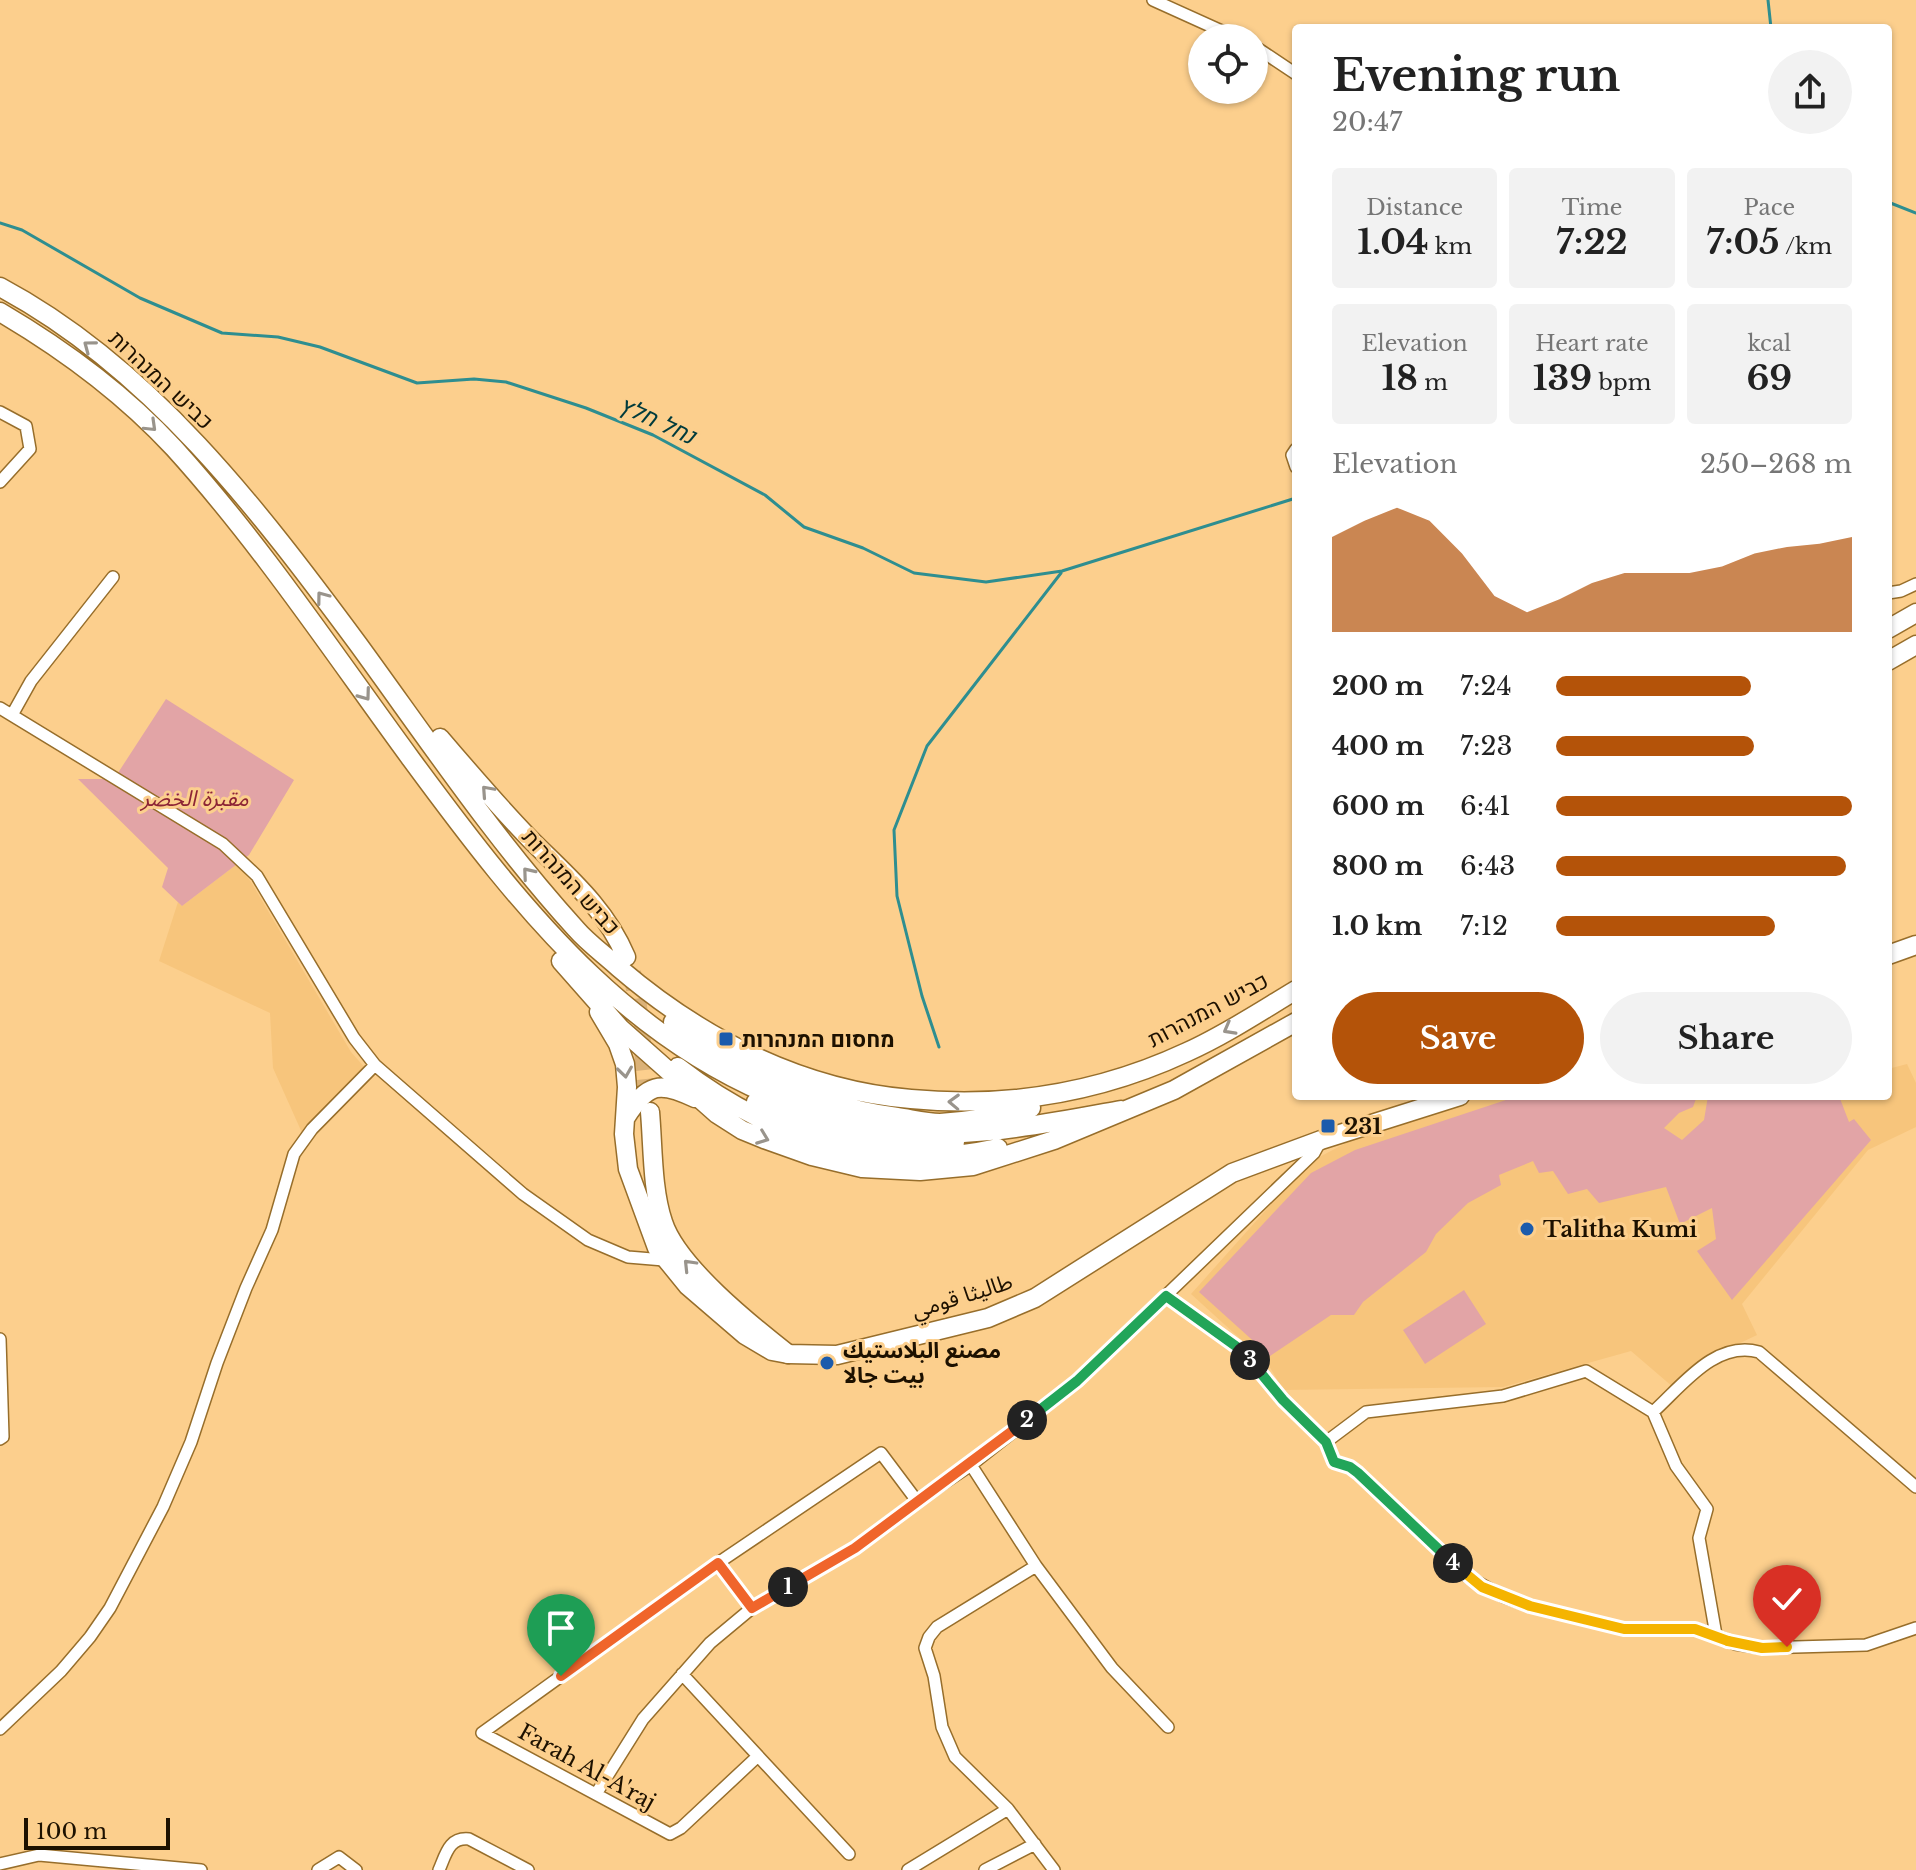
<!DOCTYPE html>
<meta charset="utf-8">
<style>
:root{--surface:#fff;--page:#f2f2f2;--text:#222;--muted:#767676;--accent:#b45309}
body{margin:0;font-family:"Libre Baskerville","Noto Sans Arabic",Heebo,serif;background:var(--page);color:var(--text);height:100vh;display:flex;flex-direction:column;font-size:30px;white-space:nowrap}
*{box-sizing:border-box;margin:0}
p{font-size:26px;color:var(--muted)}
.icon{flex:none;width:44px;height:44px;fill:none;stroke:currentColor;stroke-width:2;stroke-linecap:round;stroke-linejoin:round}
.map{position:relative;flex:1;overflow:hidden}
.panel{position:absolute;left:1292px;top:24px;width:600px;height:1076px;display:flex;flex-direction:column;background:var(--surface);border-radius:8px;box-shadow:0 2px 6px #0004}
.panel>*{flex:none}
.fabs{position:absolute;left:1188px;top:24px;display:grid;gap:16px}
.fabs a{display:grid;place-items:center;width:80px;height:80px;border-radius:50%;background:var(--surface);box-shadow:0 2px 6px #0004;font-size:40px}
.scale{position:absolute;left:24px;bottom:20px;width:146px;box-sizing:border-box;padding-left:8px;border:4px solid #1d1100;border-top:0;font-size:22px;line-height:28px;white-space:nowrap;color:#1d1100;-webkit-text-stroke:6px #fccf8d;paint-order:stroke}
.pin{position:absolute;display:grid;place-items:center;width:68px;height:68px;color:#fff;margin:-82px -34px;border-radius:50% 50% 50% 0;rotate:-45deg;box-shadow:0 0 8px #0007}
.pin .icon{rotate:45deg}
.km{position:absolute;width:40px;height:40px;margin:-20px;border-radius:50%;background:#222;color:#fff;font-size:22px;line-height:40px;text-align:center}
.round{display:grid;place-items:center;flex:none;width:84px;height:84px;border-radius:42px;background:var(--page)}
.summary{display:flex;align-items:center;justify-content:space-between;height:136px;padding:0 40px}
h1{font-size:44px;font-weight:800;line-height:60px}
.metrics{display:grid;grid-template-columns:repeat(3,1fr);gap:12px;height:136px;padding:8px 40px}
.metrics div{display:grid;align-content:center;border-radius:8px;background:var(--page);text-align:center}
.metrics b{font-size:34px;font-weight:800}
.metrics small{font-size:22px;font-weight:400}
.metrics p{font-size:22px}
.chart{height:224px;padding:16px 40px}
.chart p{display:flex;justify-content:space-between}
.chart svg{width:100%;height:144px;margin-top:8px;fill:var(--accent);opacity:.7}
.cta{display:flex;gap:16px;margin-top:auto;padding:16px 40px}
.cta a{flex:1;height:92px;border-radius:48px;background:var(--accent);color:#fff;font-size:32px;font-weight:800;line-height:92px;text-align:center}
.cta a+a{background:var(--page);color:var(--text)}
ul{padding:0 40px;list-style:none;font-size:26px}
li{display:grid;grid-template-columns:128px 96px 1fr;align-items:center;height:60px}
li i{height:20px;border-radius:10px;background:var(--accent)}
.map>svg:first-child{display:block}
.built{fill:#f7c57c}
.green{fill:#e2a4a6}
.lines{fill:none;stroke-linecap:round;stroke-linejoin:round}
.stream{stroke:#2e8e90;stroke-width:3}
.trunk-tunnel{stroke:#dbb278;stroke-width:18;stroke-dasharray:18 9;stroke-linecap:butt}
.minor-casing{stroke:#976e2b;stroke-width:14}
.primary-casing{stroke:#976e2b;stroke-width:21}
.trunk-casing{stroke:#976e2b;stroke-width:21}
.minor{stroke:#fff;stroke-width:11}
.primary{stroke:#fff;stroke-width:18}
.trunk{stroke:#fff;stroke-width:18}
.oneway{stroke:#99948c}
.split-1-casing{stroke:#fff;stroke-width:16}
.split-2-casing{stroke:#fff;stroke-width:16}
.split-3-casing{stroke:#fff;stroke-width:16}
.split-4-casing{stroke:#fff;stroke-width:16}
.split-5-casing{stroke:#fff;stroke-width:16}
.split-6-casing{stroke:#fff;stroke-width:16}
.split-1{stroke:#f0652b;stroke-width:10}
.split-2{stroke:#f0652b;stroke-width:10}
.split-3{stroke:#22a559;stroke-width:10}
.split-4{stroke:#22a559;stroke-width:10}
.split-5{stroke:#f5b400;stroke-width:10}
.split-6{stroke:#f5b400;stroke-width:10}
.poi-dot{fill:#1b5bac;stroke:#fccf8d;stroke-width:3}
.labels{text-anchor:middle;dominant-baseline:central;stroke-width:6;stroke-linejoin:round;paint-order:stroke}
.street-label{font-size:22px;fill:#1d1100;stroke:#fccf8d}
.park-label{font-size:22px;font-style:italic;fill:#8c2435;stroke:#fccf8d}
.poi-label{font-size:22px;font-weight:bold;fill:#1d1100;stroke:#fccf8d;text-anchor:start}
.water-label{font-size:24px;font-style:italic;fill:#003b3c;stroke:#fccf8d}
</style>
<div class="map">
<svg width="1916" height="1870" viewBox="0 0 1916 1870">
<rect width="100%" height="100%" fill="#fccf8d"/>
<path class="built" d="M237,864L251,882L351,1052L367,1070L303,1135L273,1068L270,1013L159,961L178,902L182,906Z
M1907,1064L1916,1083V1127L1868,1150L1742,1304L1757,1335L1698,1363L1673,1387L1631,1351L1503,1387L1283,1390L1268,1364L1191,1294L1308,1163L1367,1132L1480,1096H1888V1069Z"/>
<path class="green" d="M166,699L294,780L249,855L182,906L162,887L168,868L78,779H114Z
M1518,1096H1697L1693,1107L1679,1113L1664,1128L1682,1140L1704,1120L1708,1096H1839L1849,1122L1854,1119L1871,1140L1732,1300L1697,1251L1716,1239L1712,1208L1680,1224L1666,1187L1599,1203L1587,1189L1568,1194L1553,1171L1539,1173L1533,1161L1499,1175L1501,1185L1468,1203L1436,1234L1426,1252L1363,1302L1354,1315H1331L1270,1356L1199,1292L1311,1173L1355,1150Z
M1464,1290L1486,1324L1425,1364L1403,1330Z"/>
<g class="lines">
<path class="stream" d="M1768,0L1771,28
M1888,202L1916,213
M0,223L22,230L140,298L222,333L278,337L320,347L417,383L474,379L506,382L586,408L653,435L765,495L804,527L863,548L914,573L986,582L1062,571L1296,498
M939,1047L922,996L897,896L894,830L927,746L1061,573"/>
<path class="trunk-tunnel" d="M632,972L638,1006L649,1106"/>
<defs>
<path id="minor" d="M1153,0L1237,38
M1254,46L1296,74
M0,412L26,426L30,449L0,482
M1296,449L1292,455L1296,467
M1888,593L1901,591L1916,584
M0,708L223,844L257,876L354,1038L375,1065L523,1194L588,1240L628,1257L664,1260
M12,715L31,681L113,577
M1166,1296L1237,1347L1257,1367L1283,1400L1326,1442L1334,1462L1350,1467L1358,1473L1465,1575L1504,1597L1530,1606L1624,1629H1695L1716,1635L1735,1644L1762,1648L1866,1645L1916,1628
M0,1339L3,1437L0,1439
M1653,1412C1682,1386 1715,1340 1759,1352L1916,1487
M1326,1442L1366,1412L1503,1396L1586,1371L1653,1412L1676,1466L1707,1509L1699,1538L1716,1635
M971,1465L1036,1566L1112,1668L1168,1727
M718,1563L752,1608
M1036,1566L937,1627L929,1637L925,1648L934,1676L942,1727L955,1757L1008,1809L1054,1870
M682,1674L849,1854
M0,1729L61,1671L90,1637L110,1608L163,1507L191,1442L217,1363L246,1288L272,1230L294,1154L312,1129L375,1065
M758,1756L681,1828L670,1834L482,1733L718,1563L881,1453L917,1501
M596,1794L643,1719L710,1643L752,1608L855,1548L917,1501L971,1465L1077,1381L1314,1153L1320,1142
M0,1864L39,1855L201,1870
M318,1870L339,1857L356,1870
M439,1870C446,1854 449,1837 469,1839L528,1870
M908,1870L1008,1809
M985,1870L1035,1844"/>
<path id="primary" d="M1888,955L1916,945
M599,1012L618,1044L625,1064L627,1087L624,1134L628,1169L657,1248L688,1286L745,1335L772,1351L788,1354L837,1355L988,1318L1035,1298L1232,1173L1321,1140L1460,1096
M626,1117C648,1083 659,1081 695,1098"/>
<path id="trunk" d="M0,287C150,367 258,509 358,644C428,740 495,840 576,929C588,943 605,955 619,968C702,1039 802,1090 911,1099C1007,1108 1099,1093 1187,1052C1225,1035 1261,1011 1296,990
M0,312C63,349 124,394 174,448C261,544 334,654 411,759C523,911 640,1063 830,1116C843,1120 858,1126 872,1128C955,1143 1040,1125 1121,1110
M1888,629L1916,613
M1888,661L1916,645
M440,738C469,772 499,807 530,839C567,876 605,907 626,957
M561,961L620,1028L717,1114L742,1130L764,1139L812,1156L862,1168L920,1171L973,1166L1054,1140L1174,1090L1296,1022
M673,1022C739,1074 814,1105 897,1117C911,1119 926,1123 940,1123C971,1121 1001,1116 1031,1108
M678,1067C731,1108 782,1132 846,1151C893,1162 951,1158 998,1148
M756,1102C821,1134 882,1149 955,1142
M650,1112C653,1146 652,1190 663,1222C677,1266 751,1325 788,1354"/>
</defs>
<use href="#minor" class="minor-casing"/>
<use href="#primary" class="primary-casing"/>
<use href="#trunk" class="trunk-casing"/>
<use href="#minor" class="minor"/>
<use href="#primary" class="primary"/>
<use href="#trunk" class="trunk"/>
</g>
<defs><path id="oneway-chevron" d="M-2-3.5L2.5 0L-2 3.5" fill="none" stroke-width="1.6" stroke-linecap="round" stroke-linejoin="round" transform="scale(2)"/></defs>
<g class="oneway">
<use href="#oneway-chevron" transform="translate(89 346) rotate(-143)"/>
<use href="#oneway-chevron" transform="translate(151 426) rotate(44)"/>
<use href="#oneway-chevron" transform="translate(322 597) rotate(-127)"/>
<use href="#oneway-chevron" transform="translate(365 695) rotate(54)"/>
<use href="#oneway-chevron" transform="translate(487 791) rotate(-132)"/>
<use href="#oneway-chevron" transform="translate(528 873) rotate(-130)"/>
<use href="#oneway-chevron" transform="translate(1229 1029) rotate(151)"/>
<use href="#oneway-chevron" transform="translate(625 1072) rotate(82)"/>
<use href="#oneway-chevron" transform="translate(954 1102) rotate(-178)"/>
<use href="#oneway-chevron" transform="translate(763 1138) rotate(21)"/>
<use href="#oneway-chevron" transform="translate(689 1265) rotate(-134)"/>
</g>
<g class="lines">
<defs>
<path id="split-1" d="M561,1676L718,1563L752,1608L788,1587"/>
<path id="split-2" d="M788,1587L855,1548L1027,1420"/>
<path id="split-3" d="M1027,1420L1077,1381L1166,1296L1237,1347L1250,1360"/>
<path id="split-4" d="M1250,1360L1283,1400L1326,1442L1334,1462L1350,1467L1358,1473L1453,1563"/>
<path id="split-5" d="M1453,1563L1482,1587L1530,1606L1624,1629H1695L1728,1641"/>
<path id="split-6" d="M1728,1641L1762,1648L1787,1647"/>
</defs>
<use href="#split-1" class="split-1-casing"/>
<use href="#split-2" class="split-2-casing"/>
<use href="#split-3" class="split-3-casing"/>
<use href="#split-4" class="split-4-casing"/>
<use href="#split-5" class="split-5-casing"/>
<use href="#split-6" class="split-6-casing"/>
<use href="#split-1" class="split-1"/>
<use href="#split-2" class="split-2"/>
<use href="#split-3" class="split-3"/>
<use href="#split-4" class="split-4"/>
<use href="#split-5" class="split-5"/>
<use href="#split-6" class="split-6"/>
</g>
<g class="poi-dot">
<rect x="718" y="1031" width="16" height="16" rx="4"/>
<rect x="1320" y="1118" width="16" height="16" rx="4"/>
<circle cx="1527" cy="1229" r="8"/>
<circle cx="827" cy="1363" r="8"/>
</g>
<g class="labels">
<g class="street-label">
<text transform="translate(161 380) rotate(43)">כביש המנהרות</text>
<text transform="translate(571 882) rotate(48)">כביש המנהרות</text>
<text transform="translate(1208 1010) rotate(-28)">כביש המנהרות</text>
<text transform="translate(962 1296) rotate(-17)">طاليثا قومي</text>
<text transform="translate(587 1767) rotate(29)">Farah Al-A'raj</text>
</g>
<g class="park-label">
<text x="195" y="798">مقبرة الخضر</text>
</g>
<g class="poi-label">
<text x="742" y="1039">מחסום המנהרות</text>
<text x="1344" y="1126">231</text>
<text x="1543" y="1229">Talitha Kumi</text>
<text x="843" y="1350">مصنع البلاستيك<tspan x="843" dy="25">بيت جالا</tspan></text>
</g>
<g class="water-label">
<text transform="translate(657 420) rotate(25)">נחל חלץ</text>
</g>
</g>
</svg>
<div class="fabs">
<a><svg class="icon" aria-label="locate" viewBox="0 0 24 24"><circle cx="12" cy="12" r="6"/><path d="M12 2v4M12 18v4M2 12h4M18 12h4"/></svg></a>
</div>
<div class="scale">100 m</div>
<div class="pin" style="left:561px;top:1676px;background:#1e9e55"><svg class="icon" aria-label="arrive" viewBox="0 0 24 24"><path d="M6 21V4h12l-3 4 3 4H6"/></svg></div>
<div class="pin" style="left:1787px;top:1647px;background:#d93025"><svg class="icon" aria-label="check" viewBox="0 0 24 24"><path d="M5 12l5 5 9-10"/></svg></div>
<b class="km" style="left:788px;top:1587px">1</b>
<b class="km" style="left:1027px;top:1420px">2</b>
<b class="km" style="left:1250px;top:1360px">3</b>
<b class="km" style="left:1453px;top:1563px">4</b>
<section class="panel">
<div class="summary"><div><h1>Evening run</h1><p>20:47</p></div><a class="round"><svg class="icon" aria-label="share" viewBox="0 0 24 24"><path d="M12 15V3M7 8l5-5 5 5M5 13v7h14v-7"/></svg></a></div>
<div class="metrics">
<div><p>Distance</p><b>1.04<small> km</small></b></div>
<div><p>Time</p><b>7:22</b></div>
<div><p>Pace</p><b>7:05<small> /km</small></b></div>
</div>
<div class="metrics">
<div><p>Elevation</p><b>18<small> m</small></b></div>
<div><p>Heart rate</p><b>139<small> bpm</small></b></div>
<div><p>kcal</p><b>69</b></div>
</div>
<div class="chart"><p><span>Elevation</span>250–268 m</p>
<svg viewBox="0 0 160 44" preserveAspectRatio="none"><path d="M0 44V15L10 10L20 6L30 10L40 20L50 33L60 38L70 34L80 29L90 26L100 26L110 26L120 24L130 20L140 18L150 17L160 15V44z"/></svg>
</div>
<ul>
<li><b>200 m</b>7:24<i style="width:66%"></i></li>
<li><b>400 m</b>7:23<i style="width:67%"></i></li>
<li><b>600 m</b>6:41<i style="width:100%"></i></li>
<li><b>800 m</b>6:43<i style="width:98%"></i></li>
<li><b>1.0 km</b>7:12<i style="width:74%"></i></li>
</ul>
<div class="cta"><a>Save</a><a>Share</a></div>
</section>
</div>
